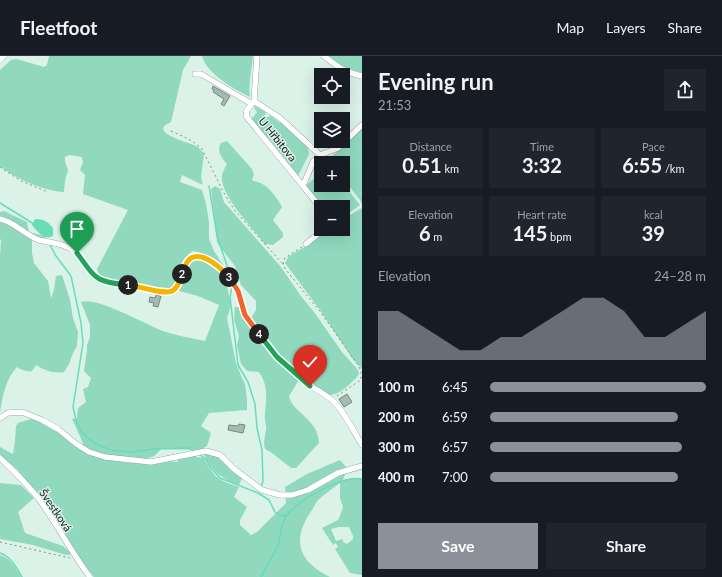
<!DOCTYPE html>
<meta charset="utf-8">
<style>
:root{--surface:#171b24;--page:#20242c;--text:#f1f3f6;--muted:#9ea1a6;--line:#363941;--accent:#8c9099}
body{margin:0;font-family:Lato,sans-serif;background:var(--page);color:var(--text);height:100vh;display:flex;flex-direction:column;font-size:15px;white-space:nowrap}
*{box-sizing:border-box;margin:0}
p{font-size:13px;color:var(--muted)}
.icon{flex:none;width:22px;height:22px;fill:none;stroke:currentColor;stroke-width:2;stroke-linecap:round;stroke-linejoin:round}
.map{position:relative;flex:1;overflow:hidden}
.panel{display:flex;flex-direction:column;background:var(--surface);width:360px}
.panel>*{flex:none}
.fabs{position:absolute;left:314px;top:12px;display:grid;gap:8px}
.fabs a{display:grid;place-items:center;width:36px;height:36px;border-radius:0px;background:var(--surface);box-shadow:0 4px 16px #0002;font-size:20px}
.pin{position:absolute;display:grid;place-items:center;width:34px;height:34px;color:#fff;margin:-41px -17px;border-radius:50% 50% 50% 0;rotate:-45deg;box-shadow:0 0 4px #0007}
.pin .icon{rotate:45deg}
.km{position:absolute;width:20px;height:20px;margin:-10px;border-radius:50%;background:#222;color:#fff;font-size:11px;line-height:20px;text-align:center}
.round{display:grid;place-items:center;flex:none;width:42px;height:42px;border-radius:0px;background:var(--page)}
.headline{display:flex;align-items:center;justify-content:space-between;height:68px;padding:0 16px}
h1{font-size:22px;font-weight:700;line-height:30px}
.stats{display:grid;grid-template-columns:repeat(3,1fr);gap:6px;height:68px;padding:4px 16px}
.stats div{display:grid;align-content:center;border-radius:0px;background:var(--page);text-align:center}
.stats b{font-size:20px;font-weight:700}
.stats small{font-size:11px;font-weight:400}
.stats p{font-size:11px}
.chart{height:112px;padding:8px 16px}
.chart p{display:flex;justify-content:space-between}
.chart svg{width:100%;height:72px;margin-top:4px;fill:var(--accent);opacity:.7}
.primary-button{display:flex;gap:8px;margin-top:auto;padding:8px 16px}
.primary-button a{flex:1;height:46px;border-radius:0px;background:var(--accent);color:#fff;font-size:16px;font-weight:700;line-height:46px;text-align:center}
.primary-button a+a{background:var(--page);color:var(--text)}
ul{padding:0 16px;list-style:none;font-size:13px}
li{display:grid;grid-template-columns:64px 48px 1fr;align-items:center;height:30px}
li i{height:10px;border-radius:5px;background:var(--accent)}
header{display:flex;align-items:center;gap:24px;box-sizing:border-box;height:56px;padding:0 20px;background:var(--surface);border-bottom:1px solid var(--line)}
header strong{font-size:19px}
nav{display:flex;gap:22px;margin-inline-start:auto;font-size:14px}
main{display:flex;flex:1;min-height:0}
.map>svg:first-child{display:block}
.green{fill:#90d9bf;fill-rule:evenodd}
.water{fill:#67ddb7}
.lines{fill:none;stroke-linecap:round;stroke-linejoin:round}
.stream{stroke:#67ddb7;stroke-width:1.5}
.building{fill:#a5bbb2;stroke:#748981}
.minor-casing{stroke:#70847c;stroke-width:6}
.path{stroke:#7f9089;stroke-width:1;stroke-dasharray:2 3;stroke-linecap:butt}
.minor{stroke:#fff;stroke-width:5.5}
.split-1-casing{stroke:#fff;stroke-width:8}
.split-2-casing{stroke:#fff;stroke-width:8}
.split-3-casing{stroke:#fff;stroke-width:8}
.split-4-casing{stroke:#fff;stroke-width:8}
.split-5-casing{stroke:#fff;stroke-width:8}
.split-1{stroke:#22a559;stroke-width:5}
.split-2{stroke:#f5b400;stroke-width:5}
.split-3{stroke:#f5b400;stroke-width:5}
.split-4{stroke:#f0652b;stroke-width:5}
.split-5{stroke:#22a559;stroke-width:5}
.labels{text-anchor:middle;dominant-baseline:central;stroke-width:3;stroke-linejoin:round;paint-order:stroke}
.street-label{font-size:11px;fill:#121a17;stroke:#dbf2e9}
</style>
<header>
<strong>Fleetfoot</strong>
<nav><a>Map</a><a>Layers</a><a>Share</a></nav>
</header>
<main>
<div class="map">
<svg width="362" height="521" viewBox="0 0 362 521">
<rect width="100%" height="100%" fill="#dbf2e9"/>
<path class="green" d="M49,0H191L183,14L171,66C145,77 192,87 198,91C200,93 202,96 204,98L201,121L203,129L182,119L180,126L202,134L206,148L209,166V183L214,195L223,209V212C215,206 203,195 192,195L187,200L175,229L172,232L165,233L106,225L99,221L97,213L128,154L83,138L85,119L80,114L83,106L82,101L69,99L65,101V106L68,114L65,125L64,136C44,135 16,123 0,110V14L11,4L17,3L44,11L47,9Z
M202,0H253C252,10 248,33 250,41C235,34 206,17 202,0Z
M328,0H362V17L344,11Z
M255,50L266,56L265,59L266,61L271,60L280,67H283L308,92L309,98L299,118L298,119L294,114L271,85L267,82L251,64L257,56L254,52Z
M362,72V138L361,137L360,138H362V149L360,144L343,122V107H332L330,102Z
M227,85L252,113L254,119L252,123L253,125C266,126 276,140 282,151L273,164L283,177V181L273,189L265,188C254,174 219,138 222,119C223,116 225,111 227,108C222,102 216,95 221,87Z
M321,117V129L343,128L360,149L343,161V151H323L305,130Z
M215,130L220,133L224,146L281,211L300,239L314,256L342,296L358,314L359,318L357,321C350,328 340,339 329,339L303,322L281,301L275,292L252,266L251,262L256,254V245L241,229L235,210L220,191L217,186L211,133Z
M362,152V313L352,302L320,254L285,207L289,200L308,189L326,173H343V163Z
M4,155L27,166L29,176L48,181L32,184V197L34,207L48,225L51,242L54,234L56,220L62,219L70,244L73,262L78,276L77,290L73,297L69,308L64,316C54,318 44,314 36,309L32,315C27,316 21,314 17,311C6,322 2,342 0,357V200L1,184L0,183V156Z
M199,202L213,208L225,220L231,250L227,262L236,307L242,322L245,328L247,343V354L209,357L201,370L211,377L207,390L200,394L161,393C158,396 156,400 152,401C130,408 102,399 83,390V387L72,363L77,362L78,352L86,346L83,333L88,331L91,322L84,315L87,294V289L90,281V269L81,246C97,240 148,270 166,276C179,280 192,282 205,285L219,249L198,240L176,234L190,205Z
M235,251H239L245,262L299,324L289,340C292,357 318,362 319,387L296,412H291L272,397L265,393C263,386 265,381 266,374C267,369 264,364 265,359C266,342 269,331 259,316L247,315L241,308L237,289L239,280L234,264Z
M31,363L36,364L53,372L99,401L129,407L156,404L178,406L177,404L195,399L197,401L204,402C214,421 217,424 239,431L234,441L247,451L240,464V469L251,479L257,476L286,447L285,431L307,418L340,404L347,412L343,424L353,422L362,423V519L350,517L335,493L338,491L336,487L333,489L322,472L338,464L340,460L343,451L340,442V427C333,432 325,438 318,444C315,448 313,453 310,457C291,486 300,506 330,521H94L82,506L43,445L17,413L0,399V391L13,398L15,385L16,370L18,367ZM339,471H349L353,480V483L347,488L343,486V483L336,485L331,473Z
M204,398L216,399L242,422L239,429C222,423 211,415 204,398Z
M0,427L21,429L34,442L18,456L25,477L63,490L71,497L69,499H66L33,489L0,483Z
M0,499C11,503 15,511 21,521H0Z"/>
<path class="water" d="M35,163C44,163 48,166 53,172V180C44,185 37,175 32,169Z"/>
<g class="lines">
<path class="stream" d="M209,130L217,180L231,221
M0,147L34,168
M50,189L56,200L71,220L81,267L83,287L73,351L76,364L81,375L89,383L100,390L111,394L132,396L153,393L189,392L193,395
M232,230L230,241L238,309L248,326L255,348L257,372L262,394L263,425L261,431
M200,399L206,403L210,411L220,422L258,437L269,444L275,456L281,460L287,459
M0,497C11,501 16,511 22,521
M261,521C266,511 273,501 277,491C282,481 279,469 287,459C298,444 343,419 362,423"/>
</g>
<path class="building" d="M213,30L230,40L224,50L221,48L224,43L213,36L214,34L212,33Z
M156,239L161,240L158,251L153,250L154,247L149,246L150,241L155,242Z
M347,338L352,346L344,351L339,343Z
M239,368L245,369L243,377L228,374L229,369L238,370Z"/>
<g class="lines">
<defs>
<path id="minor" d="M257,0L254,45L247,54L246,60L321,152
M324,0C336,10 346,17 362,20
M0,4L4,0
M195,18H201L252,48
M254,45L280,62L320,99L338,92L362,69
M303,130L313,106L320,99
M0,163C15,166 25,179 39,184C50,187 62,187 71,193C85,201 86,221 105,226C114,229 125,228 135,230C144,231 155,236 164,236C167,236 171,235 173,234C185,226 181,196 201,201C213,203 234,224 238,235C240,238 240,243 241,247C243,255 247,261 251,268C268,291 286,312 309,329C317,334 325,338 332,344C343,353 354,376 362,389
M306,188L324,173
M0,362L8,357L22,356L42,364L58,373L75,387L89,396L105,401L151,406L206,395L220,399L234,413L262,434L280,439H292L308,434L338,417L362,410
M0,402C14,415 27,428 39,443C57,468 71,496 90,521"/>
</defs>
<use href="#minor" class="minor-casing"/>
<path class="path" d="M171,75C182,80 193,84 202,93L224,137L235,155L283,208
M0,111L21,125L48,136
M302,191L285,202L283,208L286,214L319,254L358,309L361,315V324L335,341
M0,486L70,502"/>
<use href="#minor" class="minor"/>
</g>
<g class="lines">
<defs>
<path id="split-1" d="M77,197C96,223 95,226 128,229"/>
<path id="split-2" d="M128,229C139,230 164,239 172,235C178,232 180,224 182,218"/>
<path id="split-3" d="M182,218C184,212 186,205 191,202C203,195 222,213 229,221"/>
<path id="split-4" d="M229,221L238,235L245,259L259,278"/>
<path id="split-5" d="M259,278L277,301L310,330"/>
</defs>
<use href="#split-1" class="split-1-casing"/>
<use href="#split-2" class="split-2-casing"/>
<use href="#split-3" class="split-3-casing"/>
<use href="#split-4" class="split-4-casing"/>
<use href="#split-5" class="split-5-casing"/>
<use href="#split-1" class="split-1"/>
<use href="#split-2" class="split-2"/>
<use href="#split-3" class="split-3"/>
<use href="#split-4" class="split-4"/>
<use href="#split-5" class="split-5"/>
</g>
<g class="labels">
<g class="street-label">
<text transform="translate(278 83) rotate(51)">U Hřbitova</text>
<text transform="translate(56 454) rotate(56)">Švestková</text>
</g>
</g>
</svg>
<div class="fabs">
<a><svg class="icon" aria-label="locate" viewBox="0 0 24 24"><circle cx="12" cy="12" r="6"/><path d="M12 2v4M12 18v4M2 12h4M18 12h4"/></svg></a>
<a><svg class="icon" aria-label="layers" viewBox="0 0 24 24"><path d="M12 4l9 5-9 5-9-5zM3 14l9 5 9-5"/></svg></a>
<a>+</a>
<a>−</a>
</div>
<div class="pin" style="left:77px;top:197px;background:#1e9e55"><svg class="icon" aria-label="arrive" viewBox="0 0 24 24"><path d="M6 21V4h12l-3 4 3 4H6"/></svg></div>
<div class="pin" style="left:310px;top:330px;background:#d93025"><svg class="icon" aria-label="check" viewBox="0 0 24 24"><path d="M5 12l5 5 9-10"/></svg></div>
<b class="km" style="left:128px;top:229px">1</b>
<b class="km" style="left:182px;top:218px">2</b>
<b class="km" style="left:229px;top:221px">3</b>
<b class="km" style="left:259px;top:278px">4</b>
</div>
<section class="panel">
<div class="headline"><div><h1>Evening run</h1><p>21:53</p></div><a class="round"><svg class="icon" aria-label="share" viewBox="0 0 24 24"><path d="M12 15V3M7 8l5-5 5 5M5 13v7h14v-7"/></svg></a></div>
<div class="stats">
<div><p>Distance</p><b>0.51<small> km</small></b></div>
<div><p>Time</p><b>3:32</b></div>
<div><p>Pace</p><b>6:55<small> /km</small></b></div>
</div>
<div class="stats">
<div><p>Elevation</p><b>6<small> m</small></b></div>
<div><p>Heart rate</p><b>145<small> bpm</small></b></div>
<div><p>kcal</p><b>39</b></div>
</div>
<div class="chart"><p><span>Elevation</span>24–28 m</p>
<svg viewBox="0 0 160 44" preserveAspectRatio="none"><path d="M0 44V14L10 14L20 22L30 30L40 38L50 38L60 30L70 30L80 22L90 14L100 6L110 6L120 14L130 30L140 30L150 22L160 14V44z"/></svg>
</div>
<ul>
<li><b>100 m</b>6:45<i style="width:100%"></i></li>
<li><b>200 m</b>6:59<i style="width:87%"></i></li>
<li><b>300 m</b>6:57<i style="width:89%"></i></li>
<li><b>400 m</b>7:00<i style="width:87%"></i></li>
</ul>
<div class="primary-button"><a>Save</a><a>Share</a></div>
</section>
</main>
